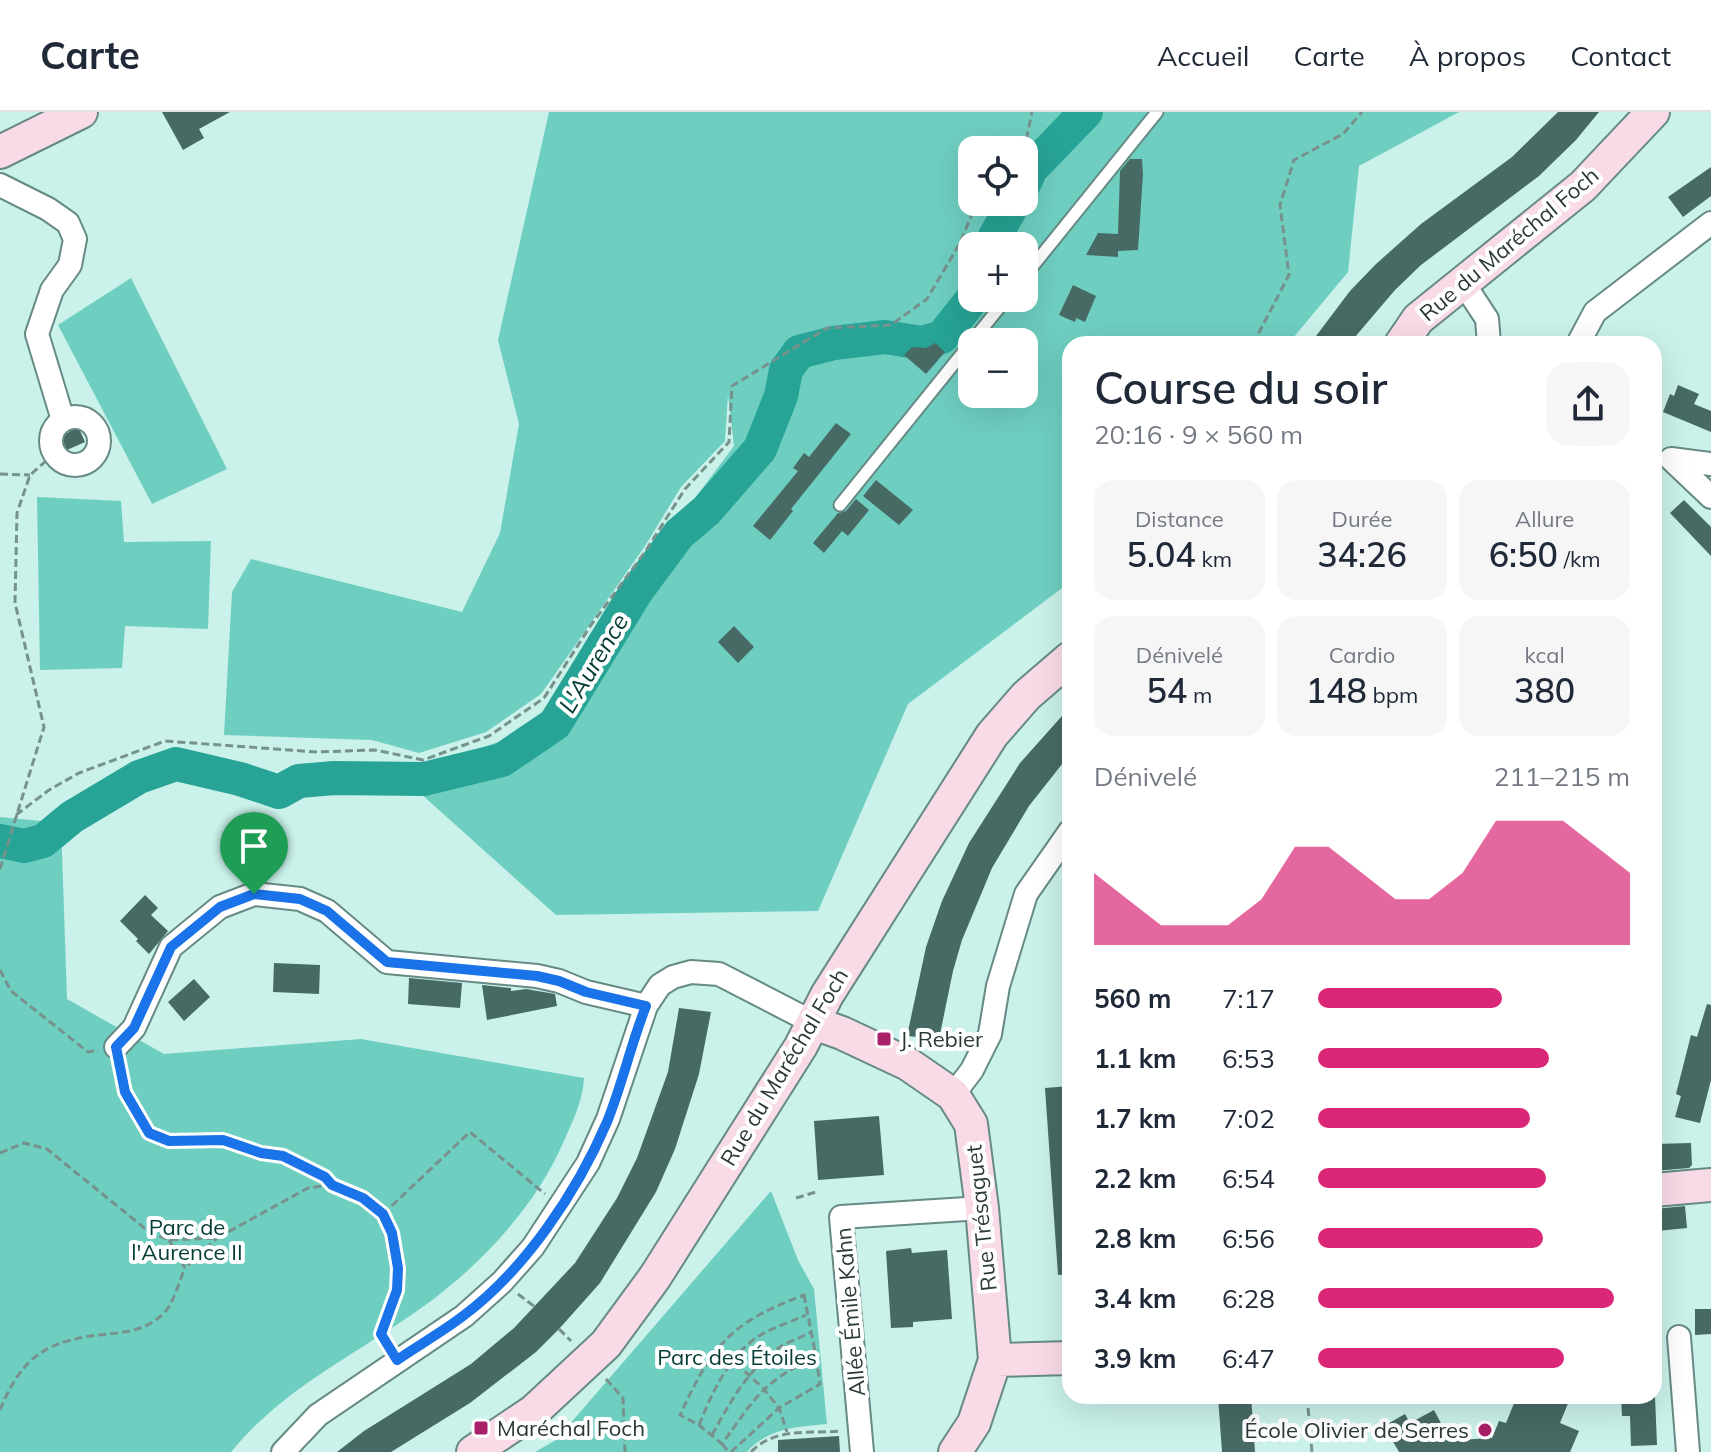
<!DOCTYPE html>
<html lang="fr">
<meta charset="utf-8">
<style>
:root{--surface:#fff;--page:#f6f6f7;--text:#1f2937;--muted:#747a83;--line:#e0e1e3;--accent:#db2777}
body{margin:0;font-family:Mulish,sans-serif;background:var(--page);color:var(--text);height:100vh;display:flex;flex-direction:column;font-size:30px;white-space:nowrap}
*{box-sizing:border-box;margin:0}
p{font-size:26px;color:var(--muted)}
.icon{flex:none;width:44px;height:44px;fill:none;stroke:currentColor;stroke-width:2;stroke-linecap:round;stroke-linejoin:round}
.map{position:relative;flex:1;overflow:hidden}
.side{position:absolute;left:1062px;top:224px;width:600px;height:1068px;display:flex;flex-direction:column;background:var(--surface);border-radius:24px;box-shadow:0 8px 32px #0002}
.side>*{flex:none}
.controls{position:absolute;left:958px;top:24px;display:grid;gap:16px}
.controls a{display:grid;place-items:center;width:80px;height:80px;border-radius:16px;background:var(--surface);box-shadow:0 8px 32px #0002;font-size:40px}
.pin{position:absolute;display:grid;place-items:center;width:68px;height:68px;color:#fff;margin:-82px -34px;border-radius:50% 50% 50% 0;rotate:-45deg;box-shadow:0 0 8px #0007}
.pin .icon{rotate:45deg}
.round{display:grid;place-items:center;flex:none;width:84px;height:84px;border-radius:24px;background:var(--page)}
.head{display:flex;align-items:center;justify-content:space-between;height:136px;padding:0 32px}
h1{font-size:44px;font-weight:600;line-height:60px}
.stats{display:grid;grid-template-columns:repeat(3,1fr);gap:12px;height:136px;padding:8px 32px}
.stats div{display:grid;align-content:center;border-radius:20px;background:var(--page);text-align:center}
.stats b{font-size:34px;font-weight:600}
.stats small{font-size:22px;font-weight:400}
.stats p{font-size:22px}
.chart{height:224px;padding:16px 32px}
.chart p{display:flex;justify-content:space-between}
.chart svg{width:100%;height:144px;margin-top:8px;fill:var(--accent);opacity:.7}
ul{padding:0 32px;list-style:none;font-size:26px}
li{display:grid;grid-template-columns:128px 96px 1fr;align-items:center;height:60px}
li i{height:20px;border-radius:10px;background:var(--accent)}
header{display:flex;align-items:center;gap:48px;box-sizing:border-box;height:112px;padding:0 40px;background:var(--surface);border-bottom:2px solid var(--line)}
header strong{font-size:38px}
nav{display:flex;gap:44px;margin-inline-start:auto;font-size:28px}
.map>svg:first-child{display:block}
.green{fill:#6ecfc1;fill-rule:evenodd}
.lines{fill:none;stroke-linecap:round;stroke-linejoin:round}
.river{stroke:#27a496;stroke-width:34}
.building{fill:#476a65}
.lane-casing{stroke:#668a84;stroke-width:15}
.street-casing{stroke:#668a84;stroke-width:26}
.secondary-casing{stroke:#668a84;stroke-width:36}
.path{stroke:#77918c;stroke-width:3;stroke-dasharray:8 4;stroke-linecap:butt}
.lane{stroke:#fff;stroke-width:11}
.street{stroke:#fff;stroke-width:22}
.secondary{stroke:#f9dbe8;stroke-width:32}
.route-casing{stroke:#fff;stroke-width:16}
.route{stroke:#1a73e8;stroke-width:10}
.poi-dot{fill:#a82169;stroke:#fff;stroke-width:3}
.labels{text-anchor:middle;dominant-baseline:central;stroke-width:8;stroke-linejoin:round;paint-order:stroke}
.street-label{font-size:22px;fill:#2b3a37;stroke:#fff}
.poi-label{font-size:22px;fill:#2b3a37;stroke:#fff;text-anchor:start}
.park-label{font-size:22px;fill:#043c36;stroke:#fff}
.water-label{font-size:24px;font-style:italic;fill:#013933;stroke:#fff}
</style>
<header>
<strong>Carte</strong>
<nav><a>Accueil</a><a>Carte</a><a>À propos</a><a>Contact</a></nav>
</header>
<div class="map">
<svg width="1711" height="1340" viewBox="0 0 1711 1340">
<rect width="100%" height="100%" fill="#caf1ea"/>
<path class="green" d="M549,0H1459L1359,54L1348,160L1288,232H1070V470L908,592L818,799L556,803L401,664L512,625L553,596L668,422L734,334L728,283L725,329L681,375L645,434L541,582L486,620L419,641L372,628L224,623L232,480L251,447L462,500L500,421L519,312L498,228ZM972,38H1024V90H972ZM972,134H1024V186H972ZM972,230H1024V282H972Z
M131,166L227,357L152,392L58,213Z
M37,385L121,389L124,430L211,429L208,517L125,514L122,556L40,558Z
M0,705L61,711L67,887L164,942L361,927L584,966C583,989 573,1008 564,1029C536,1094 481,1153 424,1194C359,1241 283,1276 231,1340H0Z
M771,1079L798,1148L814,1177L827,1312C796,1315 768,1316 747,1340H535L556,1328Z"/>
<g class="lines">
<path class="river" d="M1024,72L1031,57L1086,0
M990,134L1014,90
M0,729L24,734L43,729L72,705L139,665L176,652L240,667L279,680L299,669L334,666L424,667L502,648L555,612L636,480L679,422L707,398L760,337L781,284L786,258L799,240L834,231L885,225L922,231L942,225L973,186"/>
</g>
<path class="building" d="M162,0H230L199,17L204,26L183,38Z
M1558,0H1599L1576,28L1539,64L1421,153L1395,178L1349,232H1310L1350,179L1376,152L1421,112L1512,45Z
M1130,47H1142L1143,62L1138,138L1118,139V145L1086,143L1098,121L1118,122L1120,59Z
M1711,55V84L1683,105L1668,85Z
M1073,173L1096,184L1085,210L1076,206L1075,210L1059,203Z
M935,231L945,240L926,262L904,243L912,235L926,236Z
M1678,273L1699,282L1694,292L1711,299V320L1663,300L1670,282L1674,284Z
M836,311L851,322L791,397L793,399L770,428L753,414L798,359L793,356L804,341L809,345Z
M77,312L85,330L67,338L59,321H68Z
M876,368L913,398L899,413L863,384Z
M856,387L869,398L848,424L842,419L824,441L813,431L838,401L846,399Z
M1684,388L1711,415V444L1670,401Z
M734,514L754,535L738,551L718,530Z
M1070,595V642L1029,694L992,756L962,828L953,859L939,927L907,924L926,835L942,789L969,731L1020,651Z
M145,783L158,796L151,803L168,819L149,842L136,829L138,827L120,809Z
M274,851L320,853L319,882L273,880Z
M409,866L462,871L460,896L408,892Z
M194,867L210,885L184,909L168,890Z
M482,873L511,876V879L526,877L555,882L557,894L487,908Z
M1707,892L1711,893V968L1700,1011L1675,1005L1681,984L1676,982L1691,923L1697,925Z
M679,896L711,900L699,962L675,1037L656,1080L600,1171L559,1217L536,1240L470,1291L391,1340H337L364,1319L471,1252L514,1216L575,1151L617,1086L637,1046L668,960Z
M1070,974V1162L1058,1163L1045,976Z
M879,1004L884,1063L818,1068L814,1009Z
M1691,1031L1692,1053L1689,1056L1654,1059V1032Z
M1685,1094L1687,1116L1657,1119L1655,1097Z
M911,1136L912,1141L947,1138L952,1207L913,1210V1215L891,1216L886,1139Z
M1695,1197H1711V1222L1695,1223Z
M1218,1284H1251L1255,1340H1222Z
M1517,1284H1571L1560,1311L1579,1319L1570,1340H1399L1384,1314L1405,1302L1410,1311L1434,1298L1443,1315L1450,1312L1459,1328L1492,1326L1499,1309L1506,1311Z
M1621,1284H1655L1657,1333L1631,1334L1630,1304H1622Z
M839,1324L840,1340H778V1328Z"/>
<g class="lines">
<defs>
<path id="lane" d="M1024,165L1157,0
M840,393L1007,186"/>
<path id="street" d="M0,73L48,97L68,111L75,127L70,153L52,178L37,222L63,308
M1462,169L1487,207L1489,232
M1578,232L1595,200L1711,111
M51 329a24 24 0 1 1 48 0a24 24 0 1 1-48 0Z
M1711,352L1671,347L1711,385
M116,935L134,916L171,835L220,795L254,782L300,787L327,799L387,850L537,864L559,869L586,880L646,894
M953,983L972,958L990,922L998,874L1026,782L1070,719
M1679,1225L1688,1340
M283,1340L318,1303L464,1204L502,1170L533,1135L588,1051L608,1007L646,894L660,873L673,865L691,860L719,862L814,911
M862,1340L841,1105L982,1096"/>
<path id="secondary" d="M0,40L81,0
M1401,232L1418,207L1583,74L1653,0
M814,911L842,921L908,952L953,983L971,1012L982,1096L995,1248L974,1311L955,1340
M1654,1078L1711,1073
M995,1248L1070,1246
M473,1340L534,1299L606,1232L655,1165L801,934L827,883L992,623L1026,584L1070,546"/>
</defs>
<use href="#lane" class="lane-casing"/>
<use href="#street" class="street-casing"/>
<use href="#secondary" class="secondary-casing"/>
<path class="path" d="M1024,39L1032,0
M1253,232L1289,163L1280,93L1294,48L1343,22L1362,0
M0,362L30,363
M16,703L49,678L79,661L165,629L317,640L375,638L423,648L489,624L544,586L591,513L645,440L685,377L729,330L732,274L827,216L891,213L927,187L960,131L977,90
M0,757L44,615L15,491L17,401L30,363L54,342
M0,858L11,879L88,940L98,938
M120,956L125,980L149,1021L169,1029L223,1028L261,1041L283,1044L325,1065L332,1073
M0,1041L24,1031L47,1037L148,1119L169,1128L217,1126L308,1076L332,1073L345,1077L363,1086L383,1102L392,1121L398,1156L397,1178L381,1222L388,1233
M796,1086L816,1080
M383,1102L470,1020L545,1082
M169,1128L185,1156L217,1126
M518,1182L535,1195
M804,1183L816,1245C763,1269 755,1286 722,1332L699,1313L680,1303C713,1232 730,1211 804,1183Z
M559,1217L571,1229
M718,1235L763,1276L779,1296L787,1320
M606,1267L623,1286L625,1340
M1307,1284L1312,1340
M0,1298C23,1242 48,1228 108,1222C129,1220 148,1217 164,1201C174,1191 179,1169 185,1156
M699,1313C712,1281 729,1243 759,1224C773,1215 791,1210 806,1203
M712,1323C729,1292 747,1259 777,1237C787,1230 800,1226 811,1220
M722,1332L729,1340
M731,1340L779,1296L820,1272L816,1245
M751,1340C775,1315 808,1322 840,1319"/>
<use href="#lane" class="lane"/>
<use href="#street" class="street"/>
<use href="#secondary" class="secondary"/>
</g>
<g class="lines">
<defs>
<path id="route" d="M254,782L300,787L327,799L387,850L537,864L559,869L586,880L646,894C631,932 622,973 607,1010C577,1080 525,1158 463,1204C442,1220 419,1233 397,1248L381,1222L397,1178L398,1156L392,1121L383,1102L363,1086L332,1073L325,1065L283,1044L261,1041L223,1028L169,1029L149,1021L125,980L116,935L134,916L171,835L220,795Z"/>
</defs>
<use href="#route" class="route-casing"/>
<use href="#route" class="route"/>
</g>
<g class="poi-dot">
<rect x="876" y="919" width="16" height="16" rx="4"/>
<rect x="473" y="1308" width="16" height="16" rx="4"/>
<circle cx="1485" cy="1318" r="8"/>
</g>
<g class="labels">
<g class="street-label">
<text transform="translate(1509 132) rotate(-40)">Rue du Maréchal Foch</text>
<text transform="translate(784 955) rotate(-59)">Rue du Maréchal Foch</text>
<text transform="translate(981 1106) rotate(-96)">Rue Trésaguet</text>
<text transform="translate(850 1200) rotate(-95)">Allée Émile Kahn</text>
</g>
<g class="poi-label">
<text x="900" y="927">J. Rebier</text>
<text x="497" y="1316">Maréchal Foch</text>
<text x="1469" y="1318" text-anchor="end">École Olivier de Serres</text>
</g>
<g class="park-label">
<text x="187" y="1115">Parc de<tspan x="187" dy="25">l'Aurence II</tspan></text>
<text x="737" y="1245">Parc des Étoiles</text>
</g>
<g class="water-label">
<text transform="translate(593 551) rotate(-59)">L'Aurence</text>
</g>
</g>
</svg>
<div class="controls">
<a><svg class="icon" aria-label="locate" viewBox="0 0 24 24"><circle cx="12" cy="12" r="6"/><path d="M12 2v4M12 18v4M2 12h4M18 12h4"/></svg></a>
<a>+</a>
<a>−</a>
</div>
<div class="pin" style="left:254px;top:782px;background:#1e9e55"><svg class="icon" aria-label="arrive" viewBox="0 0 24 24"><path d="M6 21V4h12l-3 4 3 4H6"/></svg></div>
<section class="side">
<div class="head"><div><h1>Course du soir</h1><p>20:16 · 9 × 560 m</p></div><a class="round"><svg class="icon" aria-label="share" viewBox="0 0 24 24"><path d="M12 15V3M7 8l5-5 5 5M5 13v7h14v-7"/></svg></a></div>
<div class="stats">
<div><p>Distance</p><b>5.04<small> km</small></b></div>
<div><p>Durée</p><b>34:26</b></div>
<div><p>Allure</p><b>6:50<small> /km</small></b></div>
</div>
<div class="stats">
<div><p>Dénivelé</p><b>54<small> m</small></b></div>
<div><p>Cardio</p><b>148<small> bpm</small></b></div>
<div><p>kcal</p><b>380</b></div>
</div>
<div class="chart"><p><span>Dénivelé</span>211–215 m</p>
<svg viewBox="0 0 160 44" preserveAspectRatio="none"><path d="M0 44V22L10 30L20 38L30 38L40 38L50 30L60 14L70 14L80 22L90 30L100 30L110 22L120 6L130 6L140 6L150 14L160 22V44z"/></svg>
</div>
<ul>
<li><b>560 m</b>7:17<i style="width:59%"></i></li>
<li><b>1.1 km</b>6:53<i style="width:74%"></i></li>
<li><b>1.7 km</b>7:02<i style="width:68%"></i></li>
<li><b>2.2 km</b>6:54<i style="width:73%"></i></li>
<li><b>2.8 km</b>6:56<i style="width:72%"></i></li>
<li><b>3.4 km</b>6:28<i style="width:95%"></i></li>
<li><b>3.9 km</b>6:47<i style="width:79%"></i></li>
</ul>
</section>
</div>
